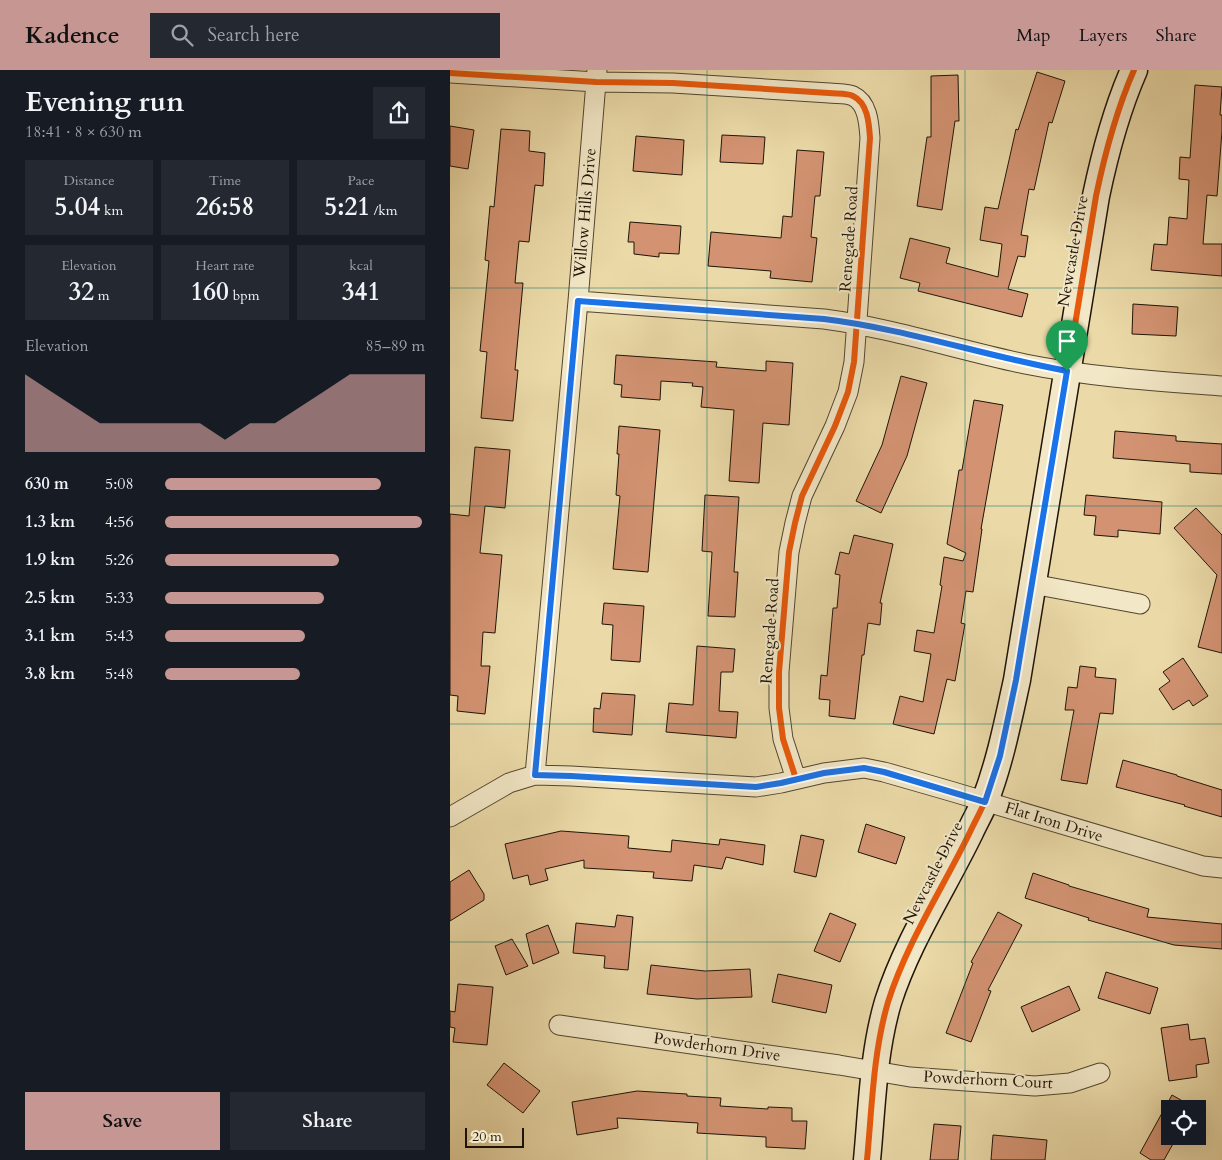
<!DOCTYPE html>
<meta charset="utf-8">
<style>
:root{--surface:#171b24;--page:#242831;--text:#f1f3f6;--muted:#9ea1a6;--accent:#c59692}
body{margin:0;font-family:Cardo,serif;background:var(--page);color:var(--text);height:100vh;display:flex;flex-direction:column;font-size:19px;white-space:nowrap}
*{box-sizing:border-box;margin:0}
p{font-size:16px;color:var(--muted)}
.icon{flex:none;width:28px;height:28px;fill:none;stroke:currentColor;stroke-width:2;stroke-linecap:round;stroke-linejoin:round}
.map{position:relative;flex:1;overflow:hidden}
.panel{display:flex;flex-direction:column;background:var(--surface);width:450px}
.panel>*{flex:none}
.tools{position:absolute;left:711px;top:1030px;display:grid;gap:10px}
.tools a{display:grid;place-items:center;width:45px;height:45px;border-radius:0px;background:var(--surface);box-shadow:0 5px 20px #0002;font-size:25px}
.scale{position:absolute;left:15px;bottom:12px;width:59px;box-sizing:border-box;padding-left:5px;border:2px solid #1f1407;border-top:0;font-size:14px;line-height:18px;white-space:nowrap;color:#1f1407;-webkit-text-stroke:4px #f2e7c6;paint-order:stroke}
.pin{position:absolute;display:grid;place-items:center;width:42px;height:42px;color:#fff;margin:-51px -21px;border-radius:50% 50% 50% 0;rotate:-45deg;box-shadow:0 0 5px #0007}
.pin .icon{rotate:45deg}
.round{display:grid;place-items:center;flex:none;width:52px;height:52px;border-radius:0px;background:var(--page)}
.head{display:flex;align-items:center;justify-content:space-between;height:85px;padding:0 25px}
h1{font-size:28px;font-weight:700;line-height:38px}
.stats{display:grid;grid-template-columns:repeat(3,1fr);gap:8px;height:85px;padding:5px 25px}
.stats div{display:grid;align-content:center;border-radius:0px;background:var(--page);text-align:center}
.stats b{font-size:25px;font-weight:700}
.stats small{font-size:14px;font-weight:400}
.stats p{font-size:14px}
.chart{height:140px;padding:10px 25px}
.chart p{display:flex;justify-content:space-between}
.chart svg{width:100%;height:90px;margin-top:5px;fill:var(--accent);opacity:.7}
.cta{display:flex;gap:10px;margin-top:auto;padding:10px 25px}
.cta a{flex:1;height:58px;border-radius:0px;background:var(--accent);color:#111;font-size:20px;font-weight:700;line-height:58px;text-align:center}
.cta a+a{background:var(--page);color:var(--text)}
ul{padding:0 25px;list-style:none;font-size:16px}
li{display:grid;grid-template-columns:80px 60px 1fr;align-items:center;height:38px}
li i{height:12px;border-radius:6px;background:var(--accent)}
header{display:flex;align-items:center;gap:30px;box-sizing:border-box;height:70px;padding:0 25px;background:var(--accent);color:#111}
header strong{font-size:24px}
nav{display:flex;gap:28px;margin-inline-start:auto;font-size:18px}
.search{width:350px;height:45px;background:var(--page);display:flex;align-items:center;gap:12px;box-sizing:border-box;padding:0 18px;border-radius:0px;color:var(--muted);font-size:19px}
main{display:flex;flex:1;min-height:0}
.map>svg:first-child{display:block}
.building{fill:#d39372;stroke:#1f1407}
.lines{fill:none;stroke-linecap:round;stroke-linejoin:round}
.street-casing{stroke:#52462f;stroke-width:21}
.secondary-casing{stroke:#1f1407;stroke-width:29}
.street{stroke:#f2e7c6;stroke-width:19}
.secondary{stroke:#f2e7c6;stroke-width:26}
.cycleway-casing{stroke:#f2e7c6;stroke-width:9}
.cycleway{stroke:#e8590c;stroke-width:6}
.route-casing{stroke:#fff;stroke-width:10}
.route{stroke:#1a73e8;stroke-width:6}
.grid{fill:none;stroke:#0f766e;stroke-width:1;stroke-opacity:0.55}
.labels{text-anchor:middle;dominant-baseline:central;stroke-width:4;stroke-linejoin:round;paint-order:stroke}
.street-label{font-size:16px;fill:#1f1407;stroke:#f2e7c6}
</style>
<header>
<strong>Kadence</strong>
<div class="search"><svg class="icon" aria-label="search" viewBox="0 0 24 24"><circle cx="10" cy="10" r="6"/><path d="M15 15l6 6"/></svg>Search here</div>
<nav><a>Map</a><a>Layers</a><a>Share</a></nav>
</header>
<main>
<section class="panel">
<div class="head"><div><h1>Evening run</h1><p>18:41 · 8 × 630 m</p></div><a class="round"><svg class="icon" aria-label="share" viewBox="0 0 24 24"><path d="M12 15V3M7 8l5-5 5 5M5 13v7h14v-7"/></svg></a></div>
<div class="stats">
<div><p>Distance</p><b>5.04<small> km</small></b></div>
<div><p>Time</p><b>26:58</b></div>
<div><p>Pace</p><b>5:21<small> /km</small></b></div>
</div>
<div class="stats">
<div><p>Elevation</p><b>32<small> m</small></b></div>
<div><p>Heart rate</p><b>160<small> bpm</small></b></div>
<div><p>kcal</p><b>341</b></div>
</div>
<div class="chart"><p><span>Elevation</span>85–89 m</p>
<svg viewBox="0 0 160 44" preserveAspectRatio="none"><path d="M0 44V6L10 14L20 22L30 30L40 30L50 30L60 30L70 30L80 38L90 30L100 30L110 22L120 14L130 6L140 6L150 6L160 6V44z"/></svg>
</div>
<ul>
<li><b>630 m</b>5:08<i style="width:83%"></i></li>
<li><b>1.3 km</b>4:56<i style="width:99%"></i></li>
<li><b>1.9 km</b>5:26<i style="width:67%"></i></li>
<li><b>2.5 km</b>5:33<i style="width:61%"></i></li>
<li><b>3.1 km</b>5:43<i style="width:54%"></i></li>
<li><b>3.8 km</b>5:48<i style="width:52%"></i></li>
</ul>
<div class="cta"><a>Save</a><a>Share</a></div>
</section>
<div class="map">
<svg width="772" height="1090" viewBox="0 0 772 1090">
<rect width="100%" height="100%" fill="#ebdaa8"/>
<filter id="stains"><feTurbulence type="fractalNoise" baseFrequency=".004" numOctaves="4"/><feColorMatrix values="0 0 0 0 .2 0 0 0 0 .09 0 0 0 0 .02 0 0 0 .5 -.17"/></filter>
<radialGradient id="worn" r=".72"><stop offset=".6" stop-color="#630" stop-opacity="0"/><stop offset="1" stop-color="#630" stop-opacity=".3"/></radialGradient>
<path class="building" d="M587,2L615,11L602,53L599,52L584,120L579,119L571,165L578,166L575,187L568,186L558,219L578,224L572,247L468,221L470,213L450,208L460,168L500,178L496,193L548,207L552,174L530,170L535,137L548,139L566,59L568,60Z
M508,5L509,51H505L492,140L467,136L477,67H481V6Z
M745,15L772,17L770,45H772V61L767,126L757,125L753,174H772V206L701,200L704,174L717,175L719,147L737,149L739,110L729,109L730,87L740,88Z
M0,56L24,60L18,99L0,96Z
M51,59L80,61L79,81L95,83L93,116L85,115L79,172L69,171L65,213H73L65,300H68L63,351L31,348L37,282L30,281L39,191L35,190L40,136L44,137Z
M272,65L315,67L313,94L270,92Z
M186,66L234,70L232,105L183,101Z
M347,80L374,82L370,126H365L361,167L367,168L362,212L320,208L321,201L258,196L261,162L331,168L333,146L342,147Z
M180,152L231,156L229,184L209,183V187L184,184V172H178Z
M683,234L728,237L726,266L682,264Z
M166,285L267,292L266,297L316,301V291L343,293L339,355L313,353L309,413L279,411L284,340L251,337L253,317L242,316L243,313L211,311L210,330L171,327L172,315L164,314Z
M451,306L477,313L457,386L431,443L406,431L432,375Z
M524,330L553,335L531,459H532L523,522L516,521L511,553L515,554L505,611L497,609L484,664L443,654L450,626L473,632L481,584L464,581L467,560L484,563L492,516L490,515L494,487L513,491L516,483L497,474L509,400H512Z
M169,356L210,360L198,502L163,499L170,426L166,425L169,384H167Z
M665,361L726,366V371L772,374V404L740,402V394L663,388Z
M25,377L60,380L55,438L35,436L30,483L52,485L45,563L33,562L31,596H40L35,644L7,641L8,626L0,625V444L19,446Z
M255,425L289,427L284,502H288L285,547L258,546L262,482L252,481Z
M636,425L712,432L710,464L668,460V467L644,465L646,446L634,445Z
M746,438L772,465V583L748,577L767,505L724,458Z
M404,465L443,474L430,533H432L430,555L418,553L414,585H412L405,649L379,646L380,630L369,629L371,605L377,606L383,538H387L390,505L385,504L390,482L399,484Z
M154,533L194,536L190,592L161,590L163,555L152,554Z
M247,576L285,579L283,602H271L269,641L288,642L286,668L216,662L219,633L243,635Z
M733,588L758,626L743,636L739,630L723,640L709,619L720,611L713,602Z
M630,596L646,598L645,607L666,609L663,644L650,643L637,714L611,710L624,640H615L618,617L627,618Z
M152,623L185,625L182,665L143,662L144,638L150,639Z
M673,690L727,705V706L772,720V747L734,736L735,735L666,717Z
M416,754L455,767L446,794L408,782Z
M111,761L179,766L178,778L221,782L222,770L269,775L270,769L315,775L313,795L276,787L272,799L244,795L242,811L203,808L204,802L134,798V790L95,799L98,810L80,815L78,805L63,809L55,774Z
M351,765L374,770L366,807L344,802Z
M19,800L34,824V830L0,851V812Z
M583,803L619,815V816L699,839L697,847L772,854V879L724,875L638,850L639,848L575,828Z
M548,842L572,855L538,920L541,921L521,972L496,963L523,893L521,892Z
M380,843L406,854L390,892L364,881Z
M167,845L183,847L178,900L154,898L155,886L123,883L126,853L165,857Z
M98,855L109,883L83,894L76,864Z
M62,869L78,896L56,905L45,876Z
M201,895L255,901L300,899L302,927L247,929L197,924Z
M656,902L708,918L700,944L648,928Z
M328,904L382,915L376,943L322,932Z
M8,914L43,917L37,975L3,972L5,958L0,957V941L5,942Z
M619,916L630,940L582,962L571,937Z
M738,954L740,970L755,968L759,993L746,995L747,1007L719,1011L711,958Z
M54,993L90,1021L73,1043L37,1015Z
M187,1021L237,1024V1026L271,1028L270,1036L318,1039V1037L342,1038V1051H357L355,1079L316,1077V1067L247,1063L248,1053L167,1048L168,1058L127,1065L122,1032Z
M722,1025L745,1038L720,1039V1066H730L726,1073L724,1072L714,1090H701L690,1083Z
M484,1054L511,1056L508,1090H480Z
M543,1065L597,1070L595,1090H541Z"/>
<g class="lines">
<defs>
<path id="street" d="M0,3L146,12L223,13L379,23C386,24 397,23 403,26C418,33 419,54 420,68L404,292L398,322L385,356L352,426L345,453L339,482L329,602V638L333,669L346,709
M128,231L374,249C442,258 508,280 575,294C640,307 706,311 772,316
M582,514L690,534
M85,705L128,231L147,0
M0,747L59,713L85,705L121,706L306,717L331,713L374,703L414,698L434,702L500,721L723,787L753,796L772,798
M109,955L389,995L460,1007L585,1016L620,1013L650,1003"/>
<path id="secondary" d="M417,1090C422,1038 423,983 438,932C457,872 493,818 520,762C525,751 531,741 535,731C550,692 558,651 567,610L646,126C655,83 666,41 684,0"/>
</defs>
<use href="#street" class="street-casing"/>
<use href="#secondary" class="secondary-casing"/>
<use href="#street" class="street"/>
<use href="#secondary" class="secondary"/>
<defs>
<path id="cycleway" d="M0,3L146,12L223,13L379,23C386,24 397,23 403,26C418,33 419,54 420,68L404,292L398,322L385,356L352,426L345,453L339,482L329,602V638L333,669L346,709
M417,1090C422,1038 423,983 438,932C457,872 493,818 520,762C525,751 531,741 535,731C550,692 558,651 567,610L646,126C655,83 666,41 684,0"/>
</defs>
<use href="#cycleway" class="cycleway-casing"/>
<use href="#cycleway" class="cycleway"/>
</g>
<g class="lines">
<defs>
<path id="route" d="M128,231L374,249C456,259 535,286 617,301L566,610L550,686L535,732L434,702L414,698L374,703L331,713L306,717L121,706L85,705Z"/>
</defs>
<use href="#route" class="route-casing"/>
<use href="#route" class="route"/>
</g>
<path class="grid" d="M257,0V1090M515,0V1090M0,218H772M0,436H772M0,654H772M0,872H772"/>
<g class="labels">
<g class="street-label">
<text transform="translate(135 143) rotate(-85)">Willow Hills Drive</text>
<text transform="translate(399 169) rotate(-86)">Renegade Road</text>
<text transform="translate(623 181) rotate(-80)">Newcastle Drive</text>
<text transform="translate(320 561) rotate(-86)">Renegade Road</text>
<text transform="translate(604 752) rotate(17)">Flat Iron Drive</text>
<text transform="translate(483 803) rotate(-63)">Newcastle Drive</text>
<text transform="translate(267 977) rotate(8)">Powderhorn Drive</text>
<text transform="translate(538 1010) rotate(3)">Powderhorn Court</text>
</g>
</g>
<rect width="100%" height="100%" filter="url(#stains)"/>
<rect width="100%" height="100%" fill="url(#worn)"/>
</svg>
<div class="tools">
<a><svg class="icon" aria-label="locate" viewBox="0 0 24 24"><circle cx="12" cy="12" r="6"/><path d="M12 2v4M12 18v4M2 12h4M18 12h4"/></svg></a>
</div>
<div class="scale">20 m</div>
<div class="pin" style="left:617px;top:301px;background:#1e9e55"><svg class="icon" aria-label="arrive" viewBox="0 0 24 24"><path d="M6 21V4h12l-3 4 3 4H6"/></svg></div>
</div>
</main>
